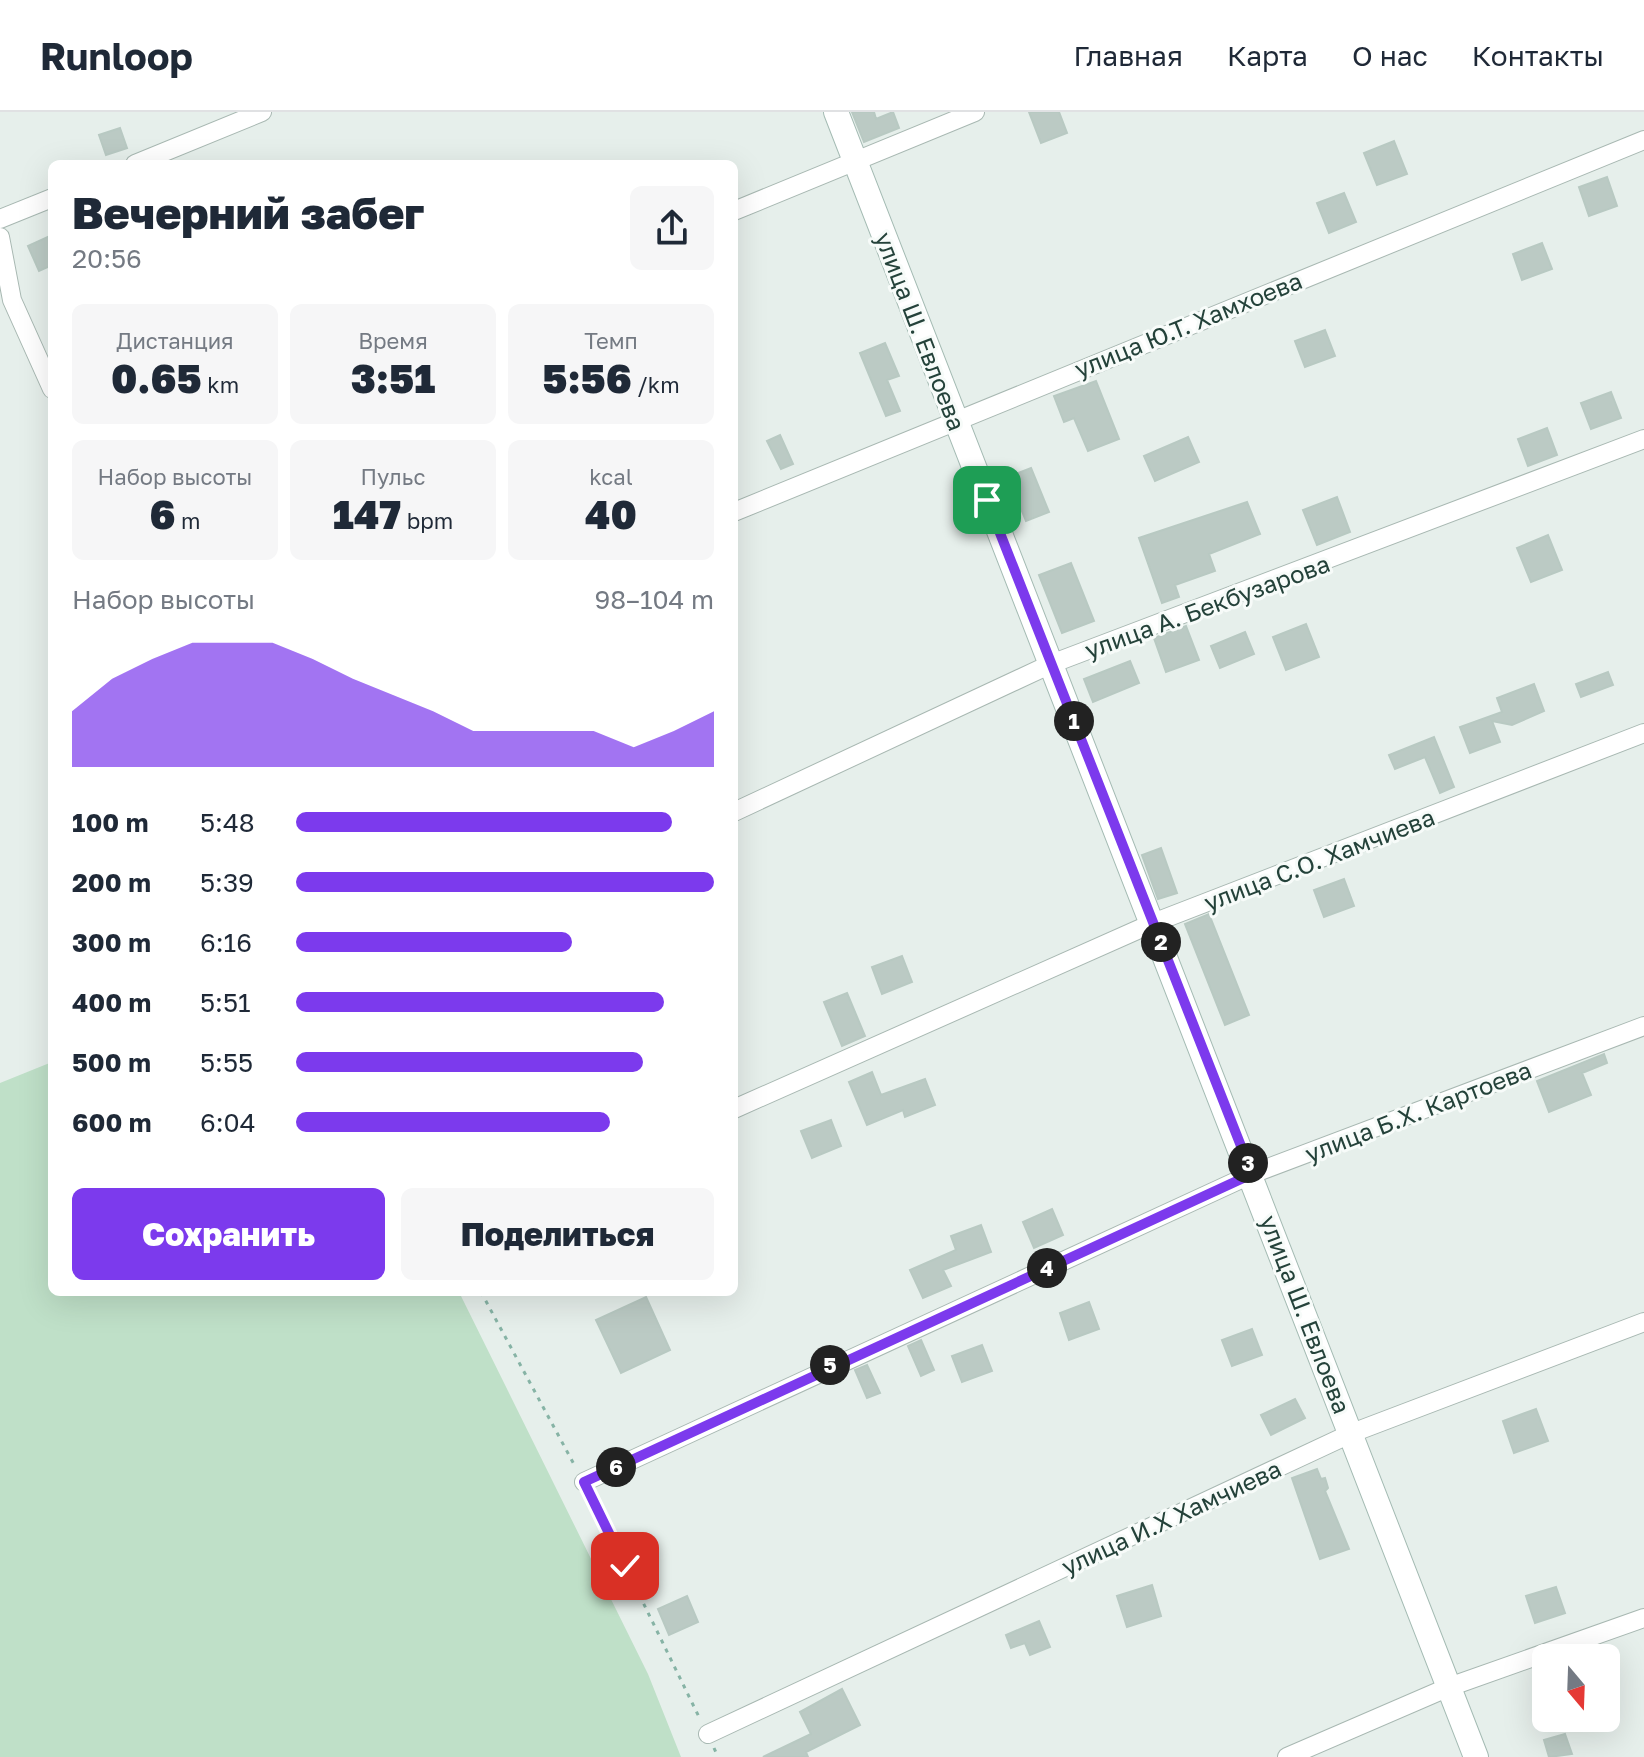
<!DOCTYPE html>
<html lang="ru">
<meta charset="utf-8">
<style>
:root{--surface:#fff;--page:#f6f6f7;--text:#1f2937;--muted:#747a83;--line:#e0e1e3;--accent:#7c3aed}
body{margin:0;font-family:"Golos Text",sans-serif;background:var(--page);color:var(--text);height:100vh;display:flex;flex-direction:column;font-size:30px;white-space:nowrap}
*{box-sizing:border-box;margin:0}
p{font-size:26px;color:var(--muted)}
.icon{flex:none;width:44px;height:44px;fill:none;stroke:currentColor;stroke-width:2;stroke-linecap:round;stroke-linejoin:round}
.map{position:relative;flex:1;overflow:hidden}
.panel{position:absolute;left:48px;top:48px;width:690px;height:1136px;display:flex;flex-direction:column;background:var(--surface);border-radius:12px;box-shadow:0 8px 32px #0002}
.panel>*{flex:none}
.needle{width:52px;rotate:161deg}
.controls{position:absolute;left:1532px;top:1532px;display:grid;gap:16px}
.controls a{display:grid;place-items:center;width:88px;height:88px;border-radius:12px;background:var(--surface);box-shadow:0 8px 32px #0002;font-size:40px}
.pin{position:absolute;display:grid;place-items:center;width:68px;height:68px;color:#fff;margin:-34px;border-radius:16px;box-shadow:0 4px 12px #0006}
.km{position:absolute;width:40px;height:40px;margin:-20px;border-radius:50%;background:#222;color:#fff;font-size:22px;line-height:40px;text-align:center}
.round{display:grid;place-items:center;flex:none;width:84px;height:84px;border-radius:12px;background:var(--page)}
.headline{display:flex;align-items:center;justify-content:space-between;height:136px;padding:0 24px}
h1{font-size:44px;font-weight:800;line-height:60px}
.stats{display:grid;grid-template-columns:repeat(3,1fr);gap:12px;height:136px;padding:8px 24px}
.stats div{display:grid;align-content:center;border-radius:12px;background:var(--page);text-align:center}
.stats b{font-size:40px;font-weight:800}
.stats small{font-size:22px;font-weight:400}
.stats p{font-size:22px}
.chart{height:224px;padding:16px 24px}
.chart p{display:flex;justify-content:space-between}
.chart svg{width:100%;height:144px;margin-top:8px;fill:var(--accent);opacity:.7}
.action{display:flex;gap:16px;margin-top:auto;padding:16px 24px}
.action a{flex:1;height:92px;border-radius:12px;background:var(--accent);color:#fff;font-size:32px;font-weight:800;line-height:92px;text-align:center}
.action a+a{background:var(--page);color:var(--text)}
ul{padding:0 24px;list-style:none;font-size:26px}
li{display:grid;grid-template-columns:128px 96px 1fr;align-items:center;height:60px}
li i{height:20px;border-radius:10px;background:var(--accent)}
header{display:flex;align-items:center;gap:48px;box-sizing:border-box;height:112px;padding:0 40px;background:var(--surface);border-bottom:2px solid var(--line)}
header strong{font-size:38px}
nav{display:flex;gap:44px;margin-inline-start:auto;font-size:28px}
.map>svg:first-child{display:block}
.green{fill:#bfe0c8}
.building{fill:#bbcac4;stroke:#b8c9c2;stroke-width:2}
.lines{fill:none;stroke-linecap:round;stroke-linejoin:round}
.street-casing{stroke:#a8b8b2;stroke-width:20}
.secondary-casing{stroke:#a4bbb3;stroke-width:26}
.path{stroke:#86b3a5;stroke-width:3;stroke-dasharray:4 6;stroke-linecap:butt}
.street{stroke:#fff;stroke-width:18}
.secondary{stroke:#fff;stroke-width:24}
.route-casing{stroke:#fff;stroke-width:16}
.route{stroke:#7c3aed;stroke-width:10}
.labels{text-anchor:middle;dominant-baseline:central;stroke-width:6;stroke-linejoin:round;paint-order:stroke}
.street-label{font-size:24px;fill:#24423a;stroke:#f7fbf9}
</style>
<header>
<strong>Runloop</strong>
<nav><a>Главная</a><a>Карта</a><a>О нас</a><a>Контакты</a></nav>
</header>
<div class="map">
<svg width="1644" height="1645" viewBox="0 0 1644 1645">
<rect width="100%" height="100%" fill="#e6efeb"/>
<path class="green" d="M52,950V1180H459L648,1562L681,1645H0V971Z"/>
<path class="building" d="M852,0H874L876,7L893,0L899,16L864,30Z
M1029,0H1059L1067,21L1041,31Z
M120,16L127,36L106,43L99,23Z
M1394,29L1407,62L1377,73L1364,41Z
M1607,65L1617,94L1589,104L1579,75Z
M1344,81L1356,110L1329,121L1317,91Z
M52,123V153L39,159L28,134Z
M1542,131L1552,157L1522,168L1513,142Z
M1325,218L1335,244L1305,255L1295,229Z
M885,231L899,264L887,268L900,299L886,304L860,241Z
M1096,269L1119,327L1088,339L1074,306L1064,310L1054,284Z
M1611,280L1621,306L1591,317L1581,291Z
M1547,316L1557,343L1528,354L1518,327Z
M780,323L793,352L781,357L767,329Z
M1188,325L1199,350L1155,369L1144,344Z
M1031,356L1049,400L1026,409L1008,365Z
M1337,385L1350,420L1317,433L1303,398Z
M1247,390L1260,422L1209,442L1215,459L1175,473L1179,485L1162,491L1139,426Z
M1548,423L1562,458L1531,470L1517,436Z
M1071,451L1094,509L1062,521L1039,463Z
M1306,512L1319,545L1286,558L1273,525Z
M1186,514L1199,548L1166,560L1154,526Z
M1245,520L1254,542L1220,556L1211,534Z
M1130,549L1139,571L1093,590L1084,567Z
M1608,560L1613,573L1581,585L1576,572Z
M1534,572L1544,599L1512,613L1492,609L1500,630L1470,641L1460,615L1502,600L1497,586Z
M1434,625L1454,675L1440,681L1425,645L1395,657L1389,643Z
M1161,736L1177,781L1158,787L1142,743Z
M1344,767L1354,794L1324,805L1314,778Z
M1209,802L1249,903L1225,913L1185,812Z
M902,844L912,870L882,882L872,855Z
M847,881L865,924L842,934L824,890Z
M1604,942L1607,951L1582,961L1591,983L1549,1000L1537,969Z
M872,960L881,983L925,967L935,993L905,1005L903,998L867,1013L849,970Z
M831,1008L841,1034L812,1046L801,1019Z
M1052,1097L1063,1123L1034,1136L1023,1110Z
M981,1113L991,1140L943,1158L951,1174L923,1186L910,1158L956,1138L951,1124Z
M646,1185L670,1238L621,1261L596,1208Z
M1089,1190L1099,1217L1069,1228L1060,1201Z
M1252,1217L1262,1243L1232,1254L1222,1228Z
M921,1228L934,1258L921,1264L908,1234Z
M982,1233L992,1259L962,1270L952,1244Z
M867,1253L880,1281L867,1286L855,1258Z
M1295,1287L1305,1306L1271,1323L1261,1303Z
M1536,1297L1548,1329L1514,1341L1503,1309Z
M1317,1357L1321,1367L1325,1366L1328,1376L1325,1379L1349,1437L1320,1447L1292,1366Z
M1152,1473L1161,1504L1127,1515L1117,1484Z
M1556,1475L1565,1501L1535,1511L1526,1484Z
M687,1484L698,1510L669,1523L658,1497Z
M1039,1509L1050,1535L1030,1543L1025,1531L1011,1536L1006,1523Z
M842,1577L860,1613L806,1640L808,1645H763L811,1622L800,1600Z
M1565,1622L1572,1642L1549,1645L1544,1628Z"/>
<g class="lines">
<defs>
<path id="street" d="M135,52L262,0
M734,99L975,0
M0,107L52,86
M0,125L12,188L52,277
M734,400L1644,28
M734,700L1051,552L1644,327
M734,997L1153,811L1644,621
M584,1370L1252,1062L1644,914
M708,1622L1352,1321L1644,1210
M1287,1645L1449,1575L1644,1506"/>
<path id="secondary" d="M836,0L1476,1645"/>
</defs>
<use href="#street" class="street-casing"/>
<use href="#secondary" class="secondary-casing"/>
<path class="path" d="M481,1180L576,1356
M591,1384L700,1607
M714,1636L718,1645"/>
<use href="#street" class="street"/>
<use href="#secondary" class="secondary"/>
</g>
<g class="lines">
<defs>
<path id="route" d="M625,1454L584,1370L1252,1062L987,388"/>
</defs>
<use href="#route" class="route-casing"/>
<use href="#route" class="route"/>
</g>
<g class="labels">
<g class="street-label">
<text transform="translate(1188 212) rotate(-22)">улица Ю.Т. Хамхоева</text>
<text transform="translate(921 219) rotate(69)">улица Ш. Евлоева</text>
<text transform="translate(1207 494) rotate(-20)">улица А. Бекбузарова</text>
<text transform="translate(1319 747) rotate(-21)">улица С.О. Хамчиева</text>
<text transform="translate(1418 999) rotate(-21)">улица Б.Х. Картоева</text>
<text transform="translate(1306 1202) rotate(69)">улица Ш. Евлоева</text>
<text transform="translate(1171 1405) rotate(-25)">улица И.Х Хамчиева</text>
</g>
</g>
</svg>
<div class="controls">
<a><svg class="needle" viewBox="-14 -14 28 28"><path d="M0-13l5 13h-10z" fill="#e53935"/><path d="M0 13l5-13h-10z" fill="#747a83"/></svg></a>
</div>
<div class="pin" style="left:987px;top:388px;background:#1e9e55"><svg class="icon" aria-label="arrive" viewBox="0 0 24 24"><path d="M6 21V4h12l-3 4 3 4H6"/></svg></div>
<div class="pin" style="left:625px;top:1454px;background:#d93025"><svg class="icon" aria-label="check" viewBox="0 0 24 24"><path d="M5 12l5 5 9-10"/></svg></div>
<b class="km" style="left:1074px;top:609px">1</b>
<b class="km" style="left:1161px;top:830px">2</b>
<b class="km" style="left:1248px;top:1051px">3</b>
<b class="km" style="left:1047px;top:1156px">4</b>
<b class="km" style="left:830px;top:1253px">5</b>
<b class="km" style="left:616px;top:1355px">6</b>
<section class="panel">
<div class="headline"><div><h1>Вечерний забег</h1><p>20:56</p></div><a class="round"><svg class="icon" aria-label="share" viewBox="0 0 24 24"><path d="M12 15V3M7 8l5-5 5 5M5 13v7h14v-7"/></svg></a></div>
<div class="stats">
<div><p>Дистанция</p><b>0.65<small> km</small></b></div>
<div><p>Время</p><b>3:51</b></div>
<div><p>Темп</p><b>5:56<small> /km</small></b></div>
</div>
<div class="stats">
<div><p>Набор высоты</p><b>6<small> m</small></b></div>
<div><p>Пульс</p><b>147<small> bpm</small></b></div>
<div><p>kcal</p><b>40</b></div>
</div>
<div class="chart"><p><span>Набор высоты</span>98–104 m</p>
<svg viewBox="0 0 160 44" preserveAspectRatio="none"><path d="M0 44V27L10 17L20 11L30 6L40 6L50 6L60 11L70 17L80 22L90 27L100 33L110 33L120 33L130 33L140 38L150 33L160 27V44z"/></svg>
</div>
<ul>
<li><b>100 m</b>5:48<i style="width:90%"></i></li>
<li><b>200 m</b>5:39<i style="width:100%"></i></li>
<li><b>300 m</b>6:16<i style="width:66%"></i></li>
<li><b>400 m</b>5:51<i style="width:88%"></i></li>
<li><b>500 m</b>5:55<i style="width:83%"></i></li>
<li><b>600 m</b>6:04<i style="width:75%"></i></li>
</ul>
<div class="action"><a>Сохранить</a><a>Поделиться</a></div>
</section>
</div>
